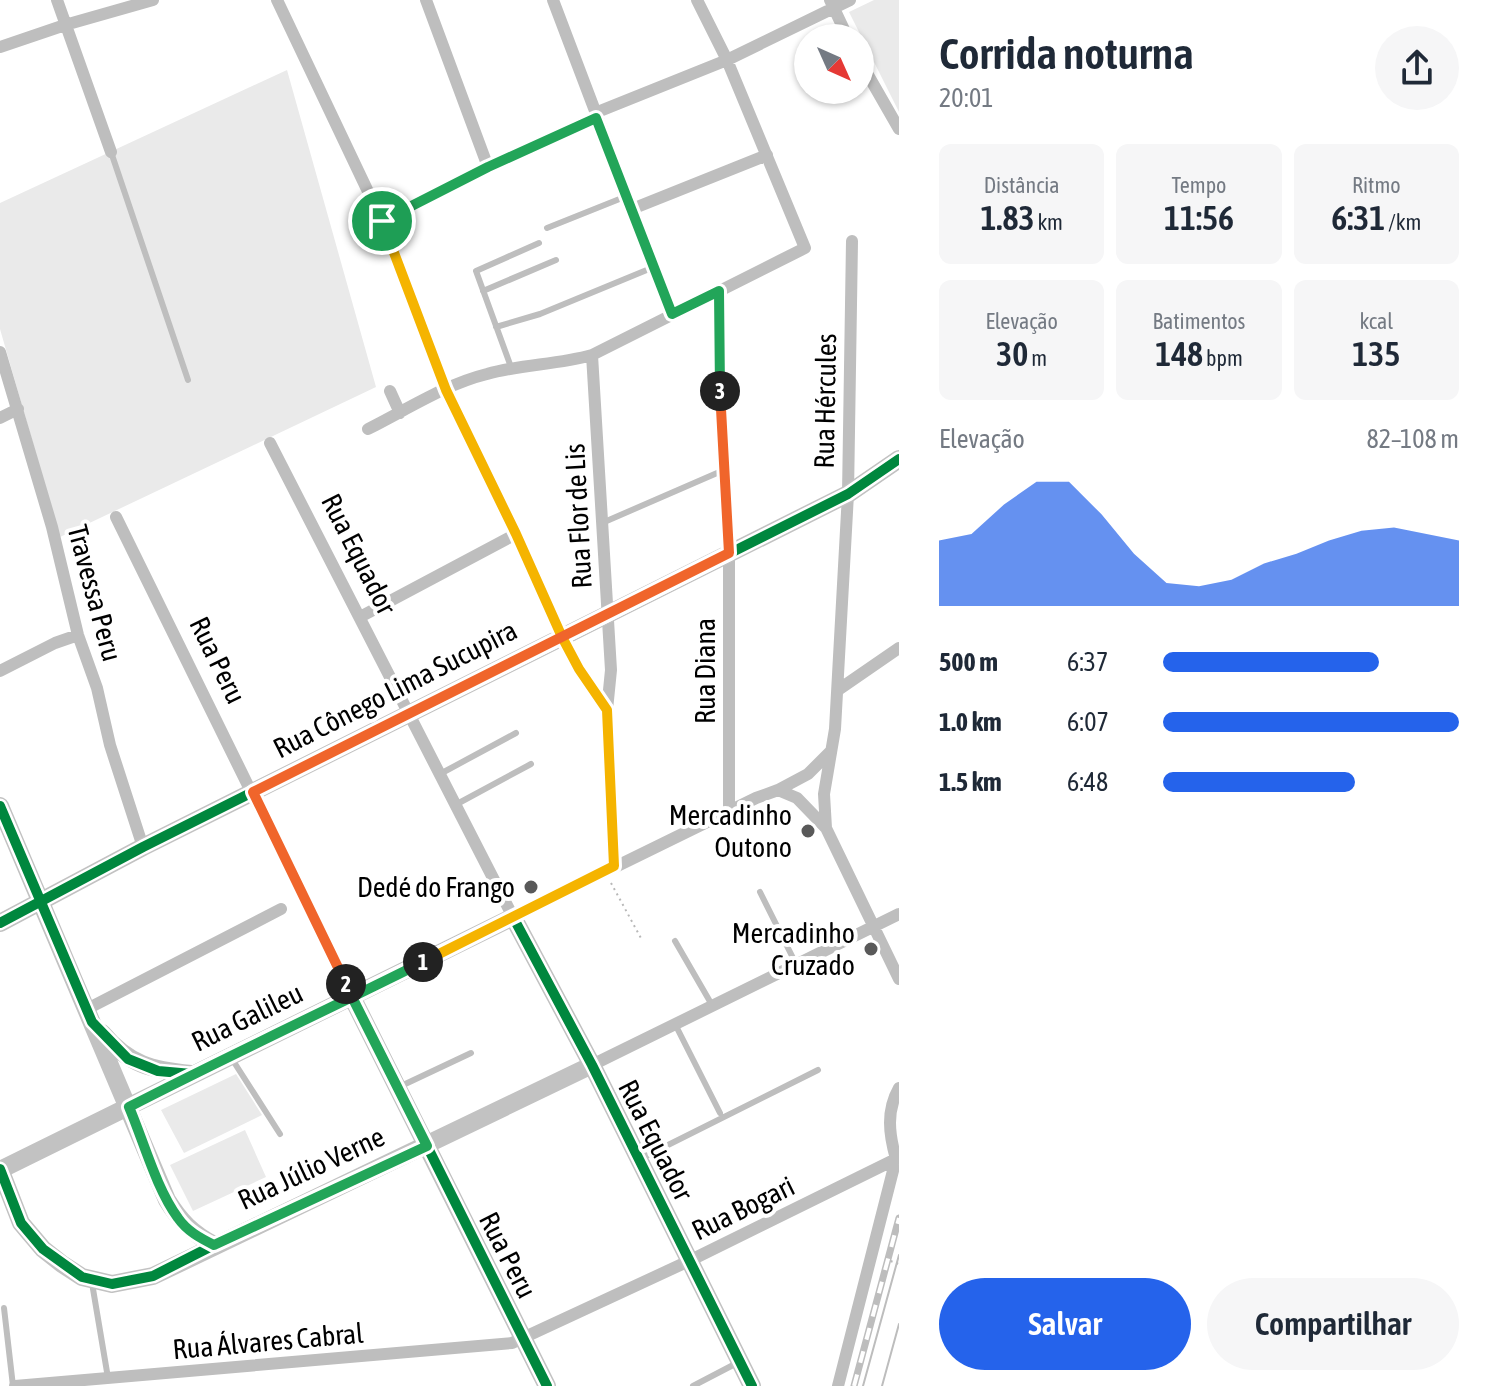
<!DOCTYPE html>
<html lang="pt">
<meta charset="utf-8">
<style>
:root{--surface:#fff;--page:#f6f6f7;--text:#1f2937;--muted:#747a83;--accent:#2563eb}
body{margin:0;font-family:"Asap Condensed",sans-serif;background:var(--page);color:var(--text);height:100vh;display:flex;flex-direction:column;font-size:30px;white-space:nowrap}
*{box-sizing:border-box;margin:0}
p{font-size:26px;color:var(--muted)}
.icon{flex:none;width:44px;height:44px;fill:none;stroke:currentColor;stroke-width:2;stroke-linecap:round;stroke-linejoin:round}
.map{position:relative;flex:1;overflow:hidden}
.sheet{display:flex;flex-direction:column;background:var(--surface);width:600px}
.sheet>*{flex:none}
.needle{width:52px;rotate:135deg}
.fabs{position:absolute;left:794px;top:24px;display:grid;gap:16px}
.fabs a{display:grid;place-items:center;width:80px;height:80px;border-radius:50%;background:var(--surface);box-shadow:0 2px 6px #0004;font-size:40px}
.pin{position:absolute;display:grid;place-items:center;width:68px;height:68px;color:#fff;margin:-34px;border:4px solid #fff;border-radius:50%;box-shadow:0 2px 8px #0007}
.km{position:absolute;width:40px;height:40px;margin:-20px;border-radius:50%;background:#222;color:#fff;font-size:22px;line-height:40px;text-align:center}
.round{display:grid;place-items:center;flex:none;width:84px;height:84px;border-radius:42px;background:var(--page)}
.overview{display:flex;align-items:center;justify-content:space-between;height:136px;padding:0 40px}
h1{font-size:44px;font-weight:600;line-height:60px}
.metrics{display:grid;grid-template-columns:repeat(3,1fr);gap:12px;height:136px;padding:8px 40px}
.metrics div{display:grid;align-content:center;border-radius:12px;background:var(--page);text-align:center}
.metrics b{font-size:34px;font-weight:600}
.metrics small{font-size:22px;font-weight:400}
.metrics p{font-size:22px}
.chart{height:224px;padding:16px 40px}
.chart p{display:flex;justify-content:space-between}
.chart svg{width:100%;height:144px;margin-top:8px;fill:var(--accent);opacity:.7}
.button{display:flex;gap:16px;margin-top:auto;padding:16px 40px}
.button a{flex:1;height:92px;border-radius:48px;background:var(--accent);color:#fff;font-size:32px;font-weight:600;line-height:92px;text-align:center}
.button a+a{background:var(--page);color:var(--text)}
ul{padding:0 40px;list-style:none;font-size:26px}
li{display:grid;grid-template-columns:128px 96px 1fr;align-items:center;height:60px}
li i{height:20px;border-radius:10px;background:var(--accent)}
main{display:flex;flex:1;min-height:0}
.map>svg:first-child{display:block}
.green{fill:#eaeaea}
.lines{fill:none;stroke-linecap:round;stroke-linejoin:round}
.path{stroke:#b8b8b8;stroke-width:2;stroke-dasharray:2 4;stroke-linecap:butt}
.lane{stroke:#bebebe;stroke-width:6}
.street{stroke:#bebebe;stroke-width:12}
.secondary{stroke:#c2c2c2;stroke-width:18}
.tram{stroke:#bdbdbd;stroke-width:2}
.rail-casing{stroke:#bdbdbd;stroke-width:7}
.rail{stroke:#fff;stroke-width:4;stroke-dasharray:12;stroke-linecap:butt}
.cycleway-casing{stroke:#fff;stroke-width:15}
.cycleway{stroke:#00873e;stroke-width:10}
.split-1-casing{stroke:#fff;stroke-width:16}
.split-2-casing{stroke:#fff;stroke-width:16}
.split-3-casing{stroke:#fff;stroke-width:16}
.split-4-casing{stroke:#fff;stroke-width:16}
.split-1{stroke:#f5b400;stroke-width:10}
.split-2{stroke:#22a559;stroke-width:10}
.split-3{stroke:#f0652b;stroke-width:10}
.split-4{stroke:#22a559;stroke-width:10}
.poi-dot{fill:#595959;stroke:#fff;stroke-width:3}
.labels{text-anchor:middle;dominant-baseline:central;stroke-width:8;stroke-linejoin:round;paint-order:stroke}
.street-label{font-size:28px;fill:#000;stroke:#fff}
.poi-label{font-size:28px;fill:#000;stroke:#fff;text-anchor:end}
</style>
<main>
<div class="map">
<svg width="899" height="1386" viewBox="0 0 899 1386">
<rect width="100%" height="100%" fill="#fff"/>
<path class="green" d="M874,0H899V112L849,12Z
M287,70L376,387L60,537L0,329V203Z
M236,1074L262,1115L184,1153L161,1110Z
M245,1130L266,1177L193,1211L170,1165Z"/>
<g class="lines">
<path class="path" d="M611,883L642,940
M885,1259L899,1264"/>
<path class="lane" d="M111,152L188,380
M547,228L627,196
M483,291L556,260
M496,327L540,314L654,267
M511,367L476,271L539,243
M602,523L724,470
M440,774L516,733
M457,804L531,764
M760,892L796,964
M675,941L712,1005
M675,1024L720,1113
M232,1059L280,1134
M401,1086L471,1053
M642,1158L818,1070
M92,1283L108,1378
M4,1308L13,1386
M693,1386L737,1363"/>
<path class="street" d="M57,0L111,152
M277,0L382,221L446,390L516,534L562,637L579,669L607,710
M426,0L488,167
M553,0L672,314
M830,0L848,38
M0,47L65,25L153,0
M860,61L899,129
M595,113L727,60L850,0
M632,209L767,155
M382,221L488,167L596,118
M719,291L720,383L729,553V811
M0,352L52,527L78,635L97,688L110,745L143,847
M592,355L611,670L607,710L614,866
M390,391L400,413
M0,418L18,409
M368,429C406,410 446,384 487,374C522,364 557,365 592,355L805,248L727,60L697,0
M270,443L513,917L756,798L778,790L797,798L826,828L899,979
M116,517L352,997
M360,617L516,534
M0,671L55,643L78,635
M838,690L899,648
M778,790L808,774L830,752
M826,828L824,794L835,729L848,494L852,241
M87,1009L281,909
M592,1065L899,914
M15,1386L512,1343L691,1260L896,1159
M838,1386L896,1159C889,1134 886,1111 899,1088"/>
<path class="secondary" d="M0,806L167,1200C180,1221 192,1233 214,1245
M0,923L143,847L848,494L899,459
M352,997L547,1386
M102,1033C129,1065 152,1070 191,1074
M0,1169L21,1223L43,1249L62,1264L82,1277L112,1284L153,1276L592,1065
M0,1170L513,917L592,1065L752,1386"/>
<path class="tram" d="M863,1386L899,1255
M882,1386L899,1324"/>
<defs>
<path id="rail" d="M854,1386L899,1218"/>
</defs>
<use href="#rail" class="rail-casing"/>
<use href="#rail" class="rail"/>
<defs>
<path id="cycleway" d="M0,806L92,1022L128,1059L158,1071L192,1074L513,917L592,1065L752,1386
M0,923L143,847L848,494L899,459
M0,1169L21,1223L43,1249L82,1277L112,1284L153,1276L214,1245L427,1146L547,1386"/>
</defs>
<use href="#cycleway" class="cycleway-casing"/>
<use href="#cycleway" class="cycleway"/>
</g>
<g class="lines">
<defs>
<path id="split-1" d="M382,221L446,390L516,534L562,637L579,669L607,710L614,866L423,962"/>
<path id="split-2" d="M346,984L352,997L427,1146L214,1245C200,1238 187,1231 178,1218C156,1188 144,1142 129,1107C226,1057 325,1011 423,962"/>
<path id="split-3" d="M346,984L253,792L729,553L720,391"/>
<path id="split-4" d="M382,221L488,167L596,118L672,314L719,291L720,391"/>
</defs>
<use href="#split-1" class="split-1-casing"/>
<use href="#split-2" class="split-2-casing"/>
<use href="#split-3" class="split-3-casing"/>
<use href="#split-4" class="split-4-casing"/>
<use href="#split-1" class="split-1"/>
<use href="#split-2" class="split-2"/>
<use href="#split-3" class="split-3"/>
<use href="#split-4" class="split-4"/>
</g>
<g class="poi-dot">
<circle cx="808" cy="831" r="8"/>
<circle cx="531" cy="887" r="8"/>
<circle cx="871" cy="949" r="8"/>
</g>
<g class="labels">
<g class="street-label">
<text transform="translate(825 401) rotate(-89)">Rua Hércules</text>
<text transform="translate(578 516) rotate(-93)">Rua Flor de Lis</text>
<text transform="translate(359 554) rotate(63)">Rua Equador</text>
<text transform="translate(95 593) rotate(75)">Travessa Peru</text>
<text transform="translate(218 660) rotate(64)">Rua Peru</text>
<text transform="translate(705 671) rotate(-90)">Rua Diana</text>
<text transform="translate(395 689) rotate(-27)">Rua Cônego Lima Sucupira</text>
<text transform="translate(247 1017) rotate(-26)">Rua Galileu</text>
<text transform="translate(656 1140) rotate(63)">Rua Equador</text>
<text transform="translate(311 1168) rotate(-25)">Rua Júlio Verne</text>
<text transform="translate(743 1208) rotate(-26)">Rua Bogari</text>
<text transform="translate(508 1255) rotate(63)">Rua Peru</text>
<text transform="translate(268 1341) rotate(-5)">Rua Álvares Cabral</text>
</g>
<g class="poi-label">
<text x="792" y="815">Mercadinho<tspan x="792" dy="32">Outono</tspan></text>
<text x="515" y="887">Dedé do Frango</text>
<text x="855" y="933">Mercadinho<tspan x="855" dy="32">Cruzado</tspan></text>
</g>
</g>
</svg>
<div class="fabs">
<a><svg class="needle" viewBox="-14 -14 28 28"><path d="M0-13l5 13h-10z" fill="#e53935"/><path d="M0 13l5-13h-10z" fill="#747a83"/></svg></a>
</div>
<div class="pin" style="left:382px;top:221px;background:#1e9e55"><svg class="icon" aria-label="arrive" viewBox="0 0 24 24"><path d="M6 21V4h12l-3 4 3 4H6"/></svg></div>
<b class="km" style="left:423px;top:962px">1</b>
<b class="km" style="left:346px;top:984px">2</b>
<b class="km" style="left:720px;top:391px">3</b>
</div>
<section class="sheet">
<div class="overview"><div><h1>Corrida noturna</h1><p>20:01</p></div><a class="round"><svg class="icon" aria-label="share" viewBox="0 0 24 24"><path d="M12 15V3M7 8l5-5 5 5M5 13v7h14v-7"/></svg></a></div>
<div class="metrics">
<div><p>Distância</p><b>1.83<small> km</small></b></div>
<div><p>Tempo</p><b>11:56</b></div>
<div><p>Ritmo</p><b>6:31<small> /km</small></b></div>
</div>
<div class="metrics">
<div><p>Elevação</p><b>30<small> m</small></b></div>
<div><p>Batimentos</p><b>148<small> bpm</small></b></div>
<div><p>kcal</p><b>135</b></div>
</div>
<div class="chart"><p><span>Elevação</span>82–108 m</p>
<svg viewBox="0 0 160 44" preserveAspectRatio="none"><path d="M0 44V24L10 22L20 13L30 6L40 6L50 16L60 28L70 37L80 38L90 36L100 31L110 28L120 24L130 21L140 20L150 22L160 24V44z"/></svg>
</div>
<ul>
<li><b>500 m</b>6:37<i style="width:73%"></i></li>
<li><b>1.0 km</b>6:07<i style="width:100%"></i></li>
<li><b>1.5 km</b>6:48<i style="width:65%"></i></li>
</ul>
<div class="button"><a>Salvar</a><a>Compartilhar</a></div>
</section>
</main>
